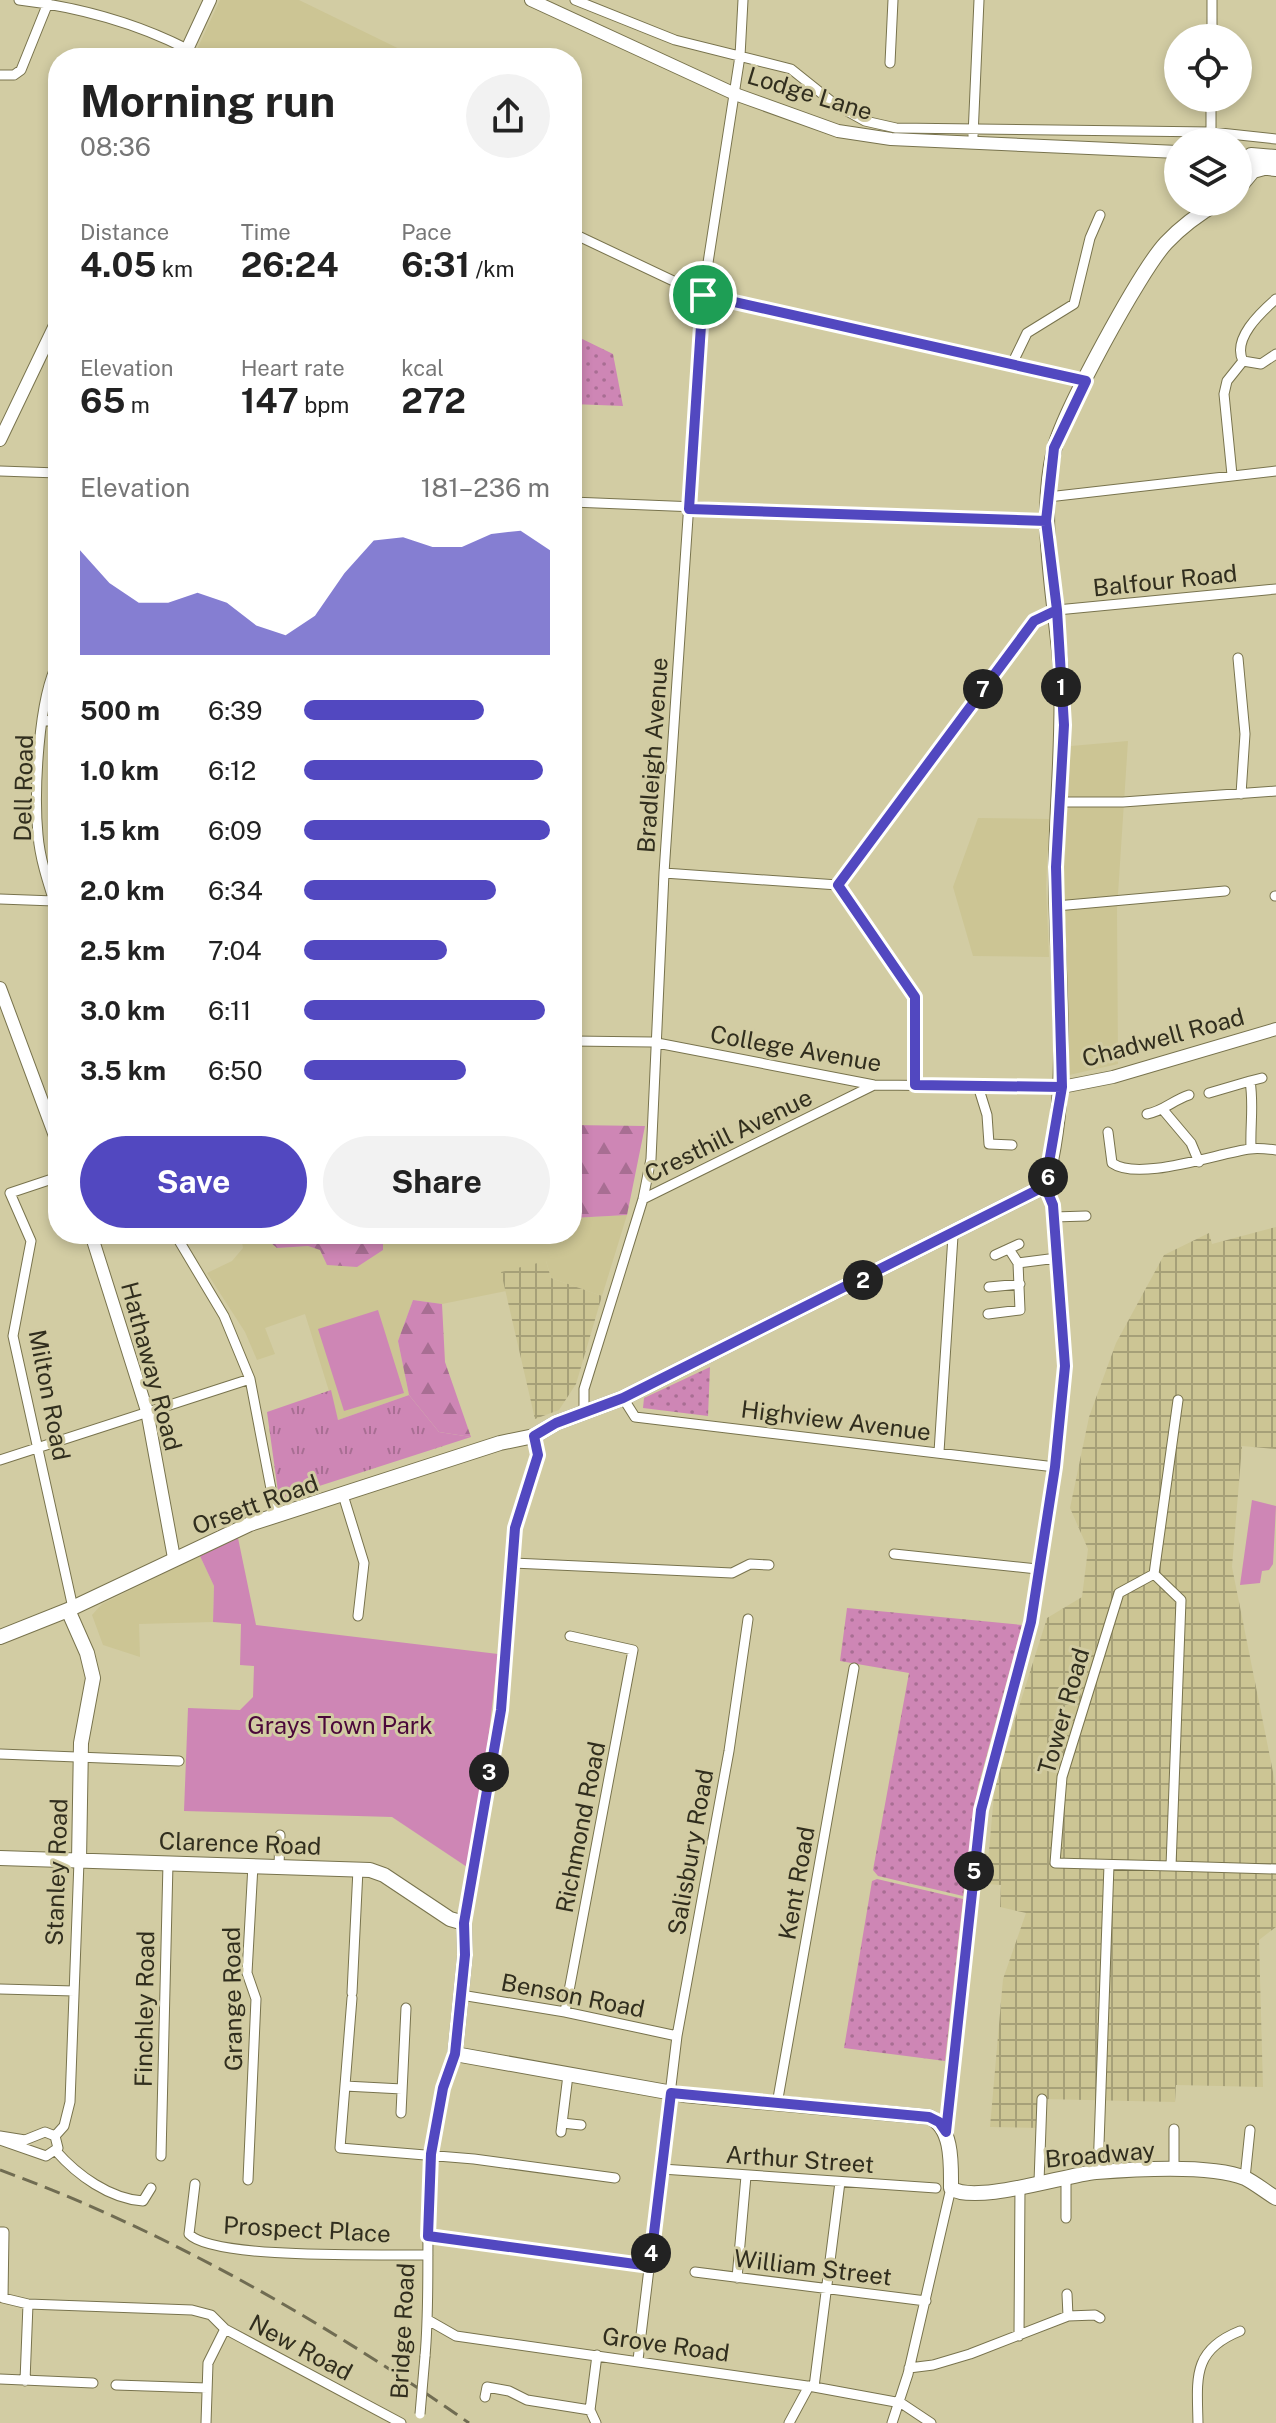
<!DOCTYPE html>
<meta charset="utf-8">
<style>
:root{--surface:#fff;--page:#f2f2f2;--text:#222;--muted:#767676;--accent:#5248c0}
body{margin:0;font-family:"Public Sans",sans-serif;background:var(--page);color:var(--text);height:100vh;display:flex;flex-direction:column;font-size:30px;white-space:nowrap}
*{box-sizing:border-box;margin:0}
p{font-size:26px;color:var(--muted)}
.icon{flex:none;width:44px;height:44px;fill:none;stroke:currentColor;stroke-width:2;stroke-linecap:round;stroke-linejoin:round}
.map{position:relative;flex:1;overflow:hidden}
.sheet{position:absolute;left:48px;top:48px;width:534px;height:1196px;display:flex;flex-direction:column;background:var(--surface);border-radius:32px;box-shadow:0 4px 12px #0003}
.sheet>*{flex:none}
.fabs{position:absolute;left:1164px;top:24px;display:grid;gap:16px}
.fabs a{display:grid;place-items:center;width:88px;height:88px;border-radius:50%;background:var(--surface);box-shadow:0 4px 12px #0003;font-size:40px}
.pin{position:absolute;display:grid;place-items:center;width:68px;height:68px;color:#fff;margin:-34px;border:4px solid #fff;border-radius:50%;box-shadow:0 2px 8px #0007}
.km{position:absolute;width:40px;height:40px;margin:-20px;border-radius:50%;background:#222;color:#fff;font-size:22px;line-height:40px;text-align:center}
.round{display:grid;place-items:center;flex:none;width:84px;height:84px;border-radius:42px;background:var(--page)}
.summary{display:flex;align-items:center;justify-content:space-between;height:136px;padding:0 32px}
h1{font-size:44px;font-weight:700;line-height:60px}
.stats{display:grid;grid-template-columns:repeat(3,1fr);gap:12px;height:136px;padding:8px 32px}
.stats div{display:grid;align-content:center}
.stats b{font-size:34px;font-weight:700}
.stats small{font-size:22px;font-weight:400}
.stats p{font-size:22px}
.chart{height:224px;padding:16px 32px}
.chart p{display:flex;justify-content:space-between}
.chart svg{width:100%;height:144px;margin-top:8px;fill:var(--accent);opacity:.7}
.primary-button{display:flex;gap:16px;margin-top:auto;padding:16px 32px}
.primary-button a{flex:1;height:92px;border-radius:48px;background:var(--accent);color:#fff;font-size:32px;font-weight:700;line-height:92px;text-align:center}
.primary-button a+a{background:var(--page);color:var(--text)}
ul{padding:0 32px;list-style:none;font-size:26px}
li{display:grid;grid-template-columns:128px 96px 1fr;align-items:center;height:60px}
li i{height:20px;border-radius:10px;background:var(--accent)}
.map>svg:first-child{display:block}
.built{fill:#ccc594}
.industrial{fill:url(#industrial-grid)}
.grass{fill:url(#grass-tufts)}
.forest{fill:url(#forest-firs)}
.park{fill:#ce86b5}
.garden{fill:url(#garden-dots)}
.lines{fill:none;stroke-linecap:round;stroke-linejoin:round}
.street-casing{stroke:#78734d;stroke-width:11}
.secondary-casing{stroke:#78734d;stroke-width:14}
.primary-casing{stroke:#78734d;stroke-width:16}
.street{stroke:#fff;stroke-width:9}
.secondary{stroke:#fff;stroke-width:12}
.primary{stroke:#fff;stroke-width:14}
.rail{stroke:#706c52;stroke-width:3;stroke-dasharray:16 8;stroke-linecap:butt}
.street-bridge-casing{stroke:#78734d;stroke-width:11;stroke-linecap:butt}
.street-bridge{stroke:#fff;stroke-width:9}
.route-casing{stroke:#fff;stroke-width:16}
.route{stroke:#5248c0;stroke-width:10}
.labels{text-anchor:middle;dominant-baseline:central;stroke-width:6;stroke-linejoin:round;paint-order:stroke}
.street-label{font-size:24px;fill:#312e1e;stroke:#d2cca3}
.park-label{font-size:24px;fill:#4b083a;stroke:#d2cca3}
</style>
<div class="map">
<svg width="1276" height="2423" viewBox="0 0 1276 2423">
<defs>
<pattern id="industrial-grid" width="8" height="8" patternUnits="userSpaceOnUse" patternTransform="scale(2)"><rect width="8" height="8" fill="#ccc594"/><path d="M0 4h8M4 0v8" fill="none" stroke="#a6a078"/></pattern>
<pattern id="grass-tufts" width="24" height="20" patternUnits="userSpaceOnUse" patternTransform="scale(2)"><rect width="24" height="20" fill="#ce86b5"/><path d="M3 7l-1-3M5 7V3M7 7l1-3M15 17l-1-3M17 17v-4M19 17l1-3" fill="none" stroke="#a86e93"/></pattern>
<pattern id="forest-firs" width="22" height="20" patternUnits="userSpaceOnUse" patternTransform="scale(2)"><rect width="22" height="20" fill="#ce86b5"/><path d="M5 1l3.5 6h-7zM16 11l3.5 6h-7z" fill="#a86e93"/></pattern>
<pattern id="garden-dots" width="8" height="8" patternUnits="userSpaceOnUse" patternTransform="scale(2)"><rect width="8" height="8" fill="#ce86b5"/><path d="M2 2h.1M6 6h.1" fill="none" stroke="#a86e93" stroke-width="1.8" stroke-linecap="round"/></pattern>
</defs>
<rect width="100%" height="100%" fill="#d2cca3"/>
<path class="built" d="M220,0H299L418,58H193Z
M1128,741L1117,909L1118,1064L1069,1075L1063,897L1071,746Z
M978,818L1049,819L1046,887L1049,957L973,956L953,887Z
M627,1215L602,1296L551,1278L546,1261L506,1291L442,1304L413,1300L398,1341L409,1395L338,1420L305,1314L265,1328L275,1354L257,1360L245,1332L207,1273L232,1261L243,1248L241,1237L245,1234H260L277,1248L308,1246L320,1250L328,1265L383,1250V1234H572V1218Z
M200,1556L214,1586L213,1622L139,1624L140,1657L103,1645L92,1615L102,1604Z"/>
<path class="industrial" d="M1276,1227V1449L1242,1446L1232,1567L1276,1787V1927L1259,1940L1263,2087L1176,2085L1175,2102L1043,2099L1041,2128L990,2127L1003,1979L1026,1913L1000,1907L1001,1885L986,1884L995,1783L1047,1618L1082,1597L1088,1549L1070,1508L1089,1417L1116,1343L1164,1255L1209,1233L1212,1244Z
M546,1261L551,1278L602,1296L576,1384L559,1410L535,1419L501,1272Z"/>
<path class="grass" d="M331,1390L338,1420L409,1395L439,1432L471,1437L279,1499L267,1412Z"/>
<path class="forest" d="M572,1125L645,1126L627,1215L572,1218Z
M260,1234H383V1250L357,1267L327,1265L320,1250L308,1246L277,1248Z
M413,1300L442,1304L445,1362L471,1437L439,1432L409,1395L398,1341Z"/>
<path class="park" d="M378,1310L404,1393L344,1411L318,1329Z
M1252,1500L1276,1506L1273,1564L1269,1570L1262,1571L1260,1583L1240,1585Z
M238,1538L256,1625L498,1654L476,1846L467,1867L392,1817L184,1811L188,1708L240,1710L253,1697L254,1666L240,1665L241,1624L213,1622L214,1586L200,1556Z"/>
<path class="garden" d="M572,334L613,354L623,406L572,404Z
M710,1367L708,1416L643,1408L644,1398Z
M847,1608L1022,1625L978,1787L963,1896L878,1876L873,1870L909,1673L840,1661Z
M877,1879L963,1899L945,2061L844,2048L872,1881Z"/>
<g class="lines">
<defs>
<path id="street" d="M19,0C78,7 134,22 187,49
M575,0L675,40L791,69L836,105L865,121L896,128L1211,132L1276,139
M1212,38V0
M890,63L893,0
M0,75H14L21,70L48,3
M1211,132V98
M973,136L979,0
M572,233L703,295L1086,381
M1243,361C1232,339 1260,313 1276,299
M1243,361L1261,364L1276,354
M1012,364L1027,333L1074,304L1090,238L1100,215
M0,471L58,473
M1232,475L1224,394L1227,381L1243,361
M1048,497L1276,471
M572,502L1046,521
M1238,658L1245,734L1241,794
M58,662C38,698 34,793 38,835C40,861 50,889 58,914
M44,720L58,723
M1058,802H1123L1276,791
M664,873L838,885L915,997V1085
M838,885L1034,621L1057,610L1276,589
M1275,896H1276
M0,899L54,901
M1056,906L1225,891
M572,1041L652,1042L874,1085L1062,1087
M1250,1081L1262,1078
M978,1086L987,1115L989,1144L1012,1145
M1209,1093L1250,1081C1254,1105 1250,1125 1251,1148
M1164,1111L1191,1143L1199,1162
M1147,1114C1164,1111 1173,1100 1189,1095
M1108,1132L1112,1163C1139,1182 1218,1153 1250,1149C1258,1148 1268,1149 1276,1150
M58,1177L10,1193L31,1241L13,1336L73,1608
M643,1199L874,1085
M1054,1217L1086,1216
M175,1234L224,1316L250,1379L276,1515
M1009,1249L1018,1263L1057,1258
M995,1255L1019,1244
M989,1287L1020,1284
M988,1314L1020,1310L1018,1263
M623,1398L635,1417L1055,1467
M584,1413V1389L643,1199L651,1159L664,873L703,295L740,56L743,0
M939,1452L953,1236
M0,1460L250,1379
M343,1495L364,1563L358,1616
M894,1554L1037,1569
M513,1563L732,1573L750,1564L769,1565
M1154,1574L1181,1600L1171,1866L1055,1863L1062,1777L1119,1593Z
M1154,1574L1178,1400
M0,1754L179,1761
M279,1866L280,1835
M1171,1866L1276,1869
M464,1923L501,1710L515,1528L538,1455L534,1436
M0,1989L74,1991
M352,1993L358,1869
M461,1995L565,2012L677,2036
M352,1998L340,2148L474,2159L615,2178
M565,2012L633,1650L570,1636
M345,2086L402,2089
M777,2104L854,1668
M401,2113L406,2008
M562,2123L581,2125
M561,2132L568,2075
M946,2132L981,1810L1031,1622L1055,1467L1065,1366L1053,1205L1045,1186
M0,2136L25,2140L45,2132L55,2136
M55,2136L64,2126L70,2102L79,1861
M0,2140L46,2156L58,2148L55,2136
M56,2151C77,2175 110,2199 143,2201L151,2188
M161,2156L168,1863
M662,2169L936,2188
M1174,2170V2129
M1098,2172L1109,1865
M1245,2178L1250,2130
M248,2180L256,1999L247,1973L253,1865
M1039,2182L1042,2099
M195,2184L189,2234C213,2260 385,2254 428,2255
M1066,2218V2176
M0,2232H4L3,2298L28,2304L192,2310L211,2315L225,2329L401,2423
M428,2236L650,2266
M695,2272L926,2301
M737,2278L746,2176
M1067,2294L1068,2316
M428,2320L456,2336L814,2387L901,2403L931,2423
M1019,2336L1020,2186
M425,2356C434,2256 415,2150 455,2054
M638,2360L677,2036L729,1751L748,1619
M909,2368L933,2365L970,2354L1068,2316L1095,2315L1100,2318
M0,2379L93,2383
M25,2381L28,2304
M116,2385L207,2388
M814,2387L840,2182
M485,2397L487,2387L509,2391L527,2400L590,2410
M206,2423L208,2363L225,2329
M596,2423L590,2410L597,2355
M789,2423L809,2386
M892,2423L908,2374L951,2188
M1198,2423C1197,2378 1192,2350 1240,2331"/>
<path id="secondary" d="M531,0L735,94L838,131L891,139L1178,152
M183,58L210,0
M0,440L58,319
M0,988L58,1144
M1062,1087L1113,1077L1276,1029
M91,1234L147,1411L174,1558"/>
<path id="primary" d="M1240,165L1276,169
M1238,167L1251,155L1276,157
M1238,189L1253,171L1264,168
M68,1610L87,1653L93,1678L81,1743L79,1861
M0,1637L68,1610L250,1524L500,1443L534,1436L556,1423L623,1398L1045,1186C1073,1085 1056,976 1056,873C1056,806 1064,740 1061,673C1056,600 1037,522 1054,450C1063,413 1140,271 1166,243C1181,227 1200,213 1219,202
M0,1858L370,1870L384,1875L450,1919L464,1923L465,1955L455,2054L684,2095L929,2117C953,2127 951,2164 951,2188C974,2205 1065,2175 1096,2172C1134,2169 1211,2164 1245,2178C1255,2183 1266,2192 1276,2198"/>
</defs>
<use href="#street" class="street-casing"/>
<use href="#secondary" class="secondary-casing"/>
<use href="#primary" class="primary-casing"/>
<use href="#street" class="street"/>
<use href="#secondary" class="secondary"/>
<use href="#primary" class="primary"/>
<path class="rail" d="M0,2170C165,2230 325,2322 469,2423"/>
<defs>
<path id="street-bridge" d="M420,2414L425,2356"/>
</defs>
<use href="#street-bridge" class="street-bridge-casing"/>
<use href="#street-bridge" class="street-bridge"/>
</g>
<g class="lines">
<defs>
<path id="route" d="M703,295L1086,381L1054,448L1046,521L1057,610L1064,725L1056,867L1062,1087L1045,1186L623,1398L556,1423L534,1436L538,1455L515,1528L501,1710L464,1923L465,1955L455,2054L443,2088L431,2154L428,2236L650,2266L671,2093L929,2117L939,2122L946,2132L981,1810L1031,1622L1055,1467L1065,1366L1053,1205L1045,1186L1062,1087L915,1085V997L838,885L1034,621L1057,610L1046,521L689,509L703,295"/>
</defs>
<use href="#route" class="route-casing"/>
<use href="#route" class="route"/>
</g>
<g class="labels">
<g class="street-label">
<text transform="translate(810 93) rotate(17)">Lodge Lane</text>
<text transform="translate(1165 580) rotate(-6)">Balfour Road</text>
<text transform="translate(652 755) rotate(-86)">Bradleigh Avenue</text>
<text transform="translate(23 788) rotate(-89)">Dell Road</text>
<text transform="translate(1163 1037) rotate(-15)">Chadwell Road</text>
<text transform="translate(796 1048) rotate(10)">College Avenue</text>
<text transform="translate(728 1135) rotate(-26)">Cresthill Avenue</text>
<text transform="translate(152 1366) rotate(75)">Hathaway Road</text>
<text transform="translate(50 1395) rotate(79)">Milton Road</text>
<text transform="translate(836 1420) rotate(7)">Highview Avenue</text>
<text transform="translate(255 1504) rotate(-20)">Orsett Road</text>
<text transform="translate(1063 1711) rotate(-74)">Tower Road</text>
<text transform="translate(580 1827) rotate(-79)">Richmond Road</text>
<text transform="translate(240 1843) rotate(2)">Clarence Road</text>
<text transform="translate(690 1852) rotate(-80)">Salisbury Road</text>
<text transform="translate(56 1872) rotate(-88)">Stanley Road</text>
<text transform="translate(796 1883) rotate(-80)">Kent Road</text>
<text transform="translate(573 1995) rotate(11)">Benson Road</text>
<text transform="translate(232 1999) rotate(-91)">Grange Road</text>
<text transform="translate(144 2009) rotate(-89)">Finchley Road</text>
<text transform="translate(1100 2154) rotate(-5)">Broadway</text>
<text transform="translate(800 2159) rotate(4)">Arthur Street</text>
<text transform="translate(307 2229) rotate(3)">Prospect Place</text>
<text transform="translate(813 2267) rotate(7)">William Street</text>
<text transform="translate(402 2331) rotate(-87)">Bridge Road</text>
<text transform="translate(666 2344) rotate(8)">Grove Road</text>
<text transform="translate(301 2347) rotate(28)">New Road</text>
</g>
<g class="park-label">
<text x="340" y="1725">Grays Town Park</text>
</g>
</g>
</svg>
<div class="fabs">
<a><svg class="icon" aria-label="locate" viewBox="0 0 24 24"><circle cx="12" cy="12" r="6"/><path d="M12 2v4M12 18v4M2 12h4M18 12h4"/></svg></a>
<a><svg class="icon" aria-label="layers" viewBox="0 0 24 24"><path d="M12 4l9 5-9 5-9-5zM3 14l9 5 9-5"/></svg></a>
</div>
<div class="pin" style="left:703px;top:295px;background:#1e9e55"><svg class="icon" aria-label="arrive" viewBox="0 0 24 24"><path d="M6 21V4h12l-3 4 3 4H6"/></svg></div>
<b class="km" style="left:1061px;top:687px">1</b>
<b class="km" style="left:863px;top:1280px">2</b>
<b class="km" style="left:489px;top:1772px">3</b>
<b class="km" style="left:651px;top:2253px">4</b>
<b class="km" style="left:974px;top:1871px">5</b>
<b class="km" style="left:1048px;top:1177px">6</b>
<b class="km" style="left:983px;top:689px">7</b>
<section class="sheet">
<div class="summary"><div><h1>Morning run</h1><p>08:36</p></div><a class="round"><svg class="icon" aria-label="share" viewBox="0 0 24 24"><path d="M12 15V3M7 8l5-5 5 5M5 13v7h14v-7"/></svg></a></div>
<div class="stats">
<div><p>Distance</p><b>4.05<small> km</small></b></div>
<div><p>Time</p><b>26:24</b></div>
<div><p>Pace</p><b>6:31<small> /km</small></b></div>
</div>
<div class="stats">
<div><p>Elevation</p><b>65<small> m</small></b></div>
<div><p>Heart rate</p><b>147<small> bpm</small></b></div>
<div><p>kcal</p><b>272</b></div>
</div>
<div class="chart"><p><span>Elevation</span>181–236 m</p>
<svg viewBox="0 0 160 44" preserveAspectRatio="none"><path d="M0 44V12L10 22L20 28L30 28L40 25L50 28L60 35L70 38L80 32L90 19L100 9L110 8L120 11L130 11L140 7L150 6L160 12V44z"/></svg>
</div>
<ul>
<li><b>500 m</b>6:39<i style="width:73%"></i></li>
<li><b>1.0 km</b>6:12<i style="width:97%"></i></li>
<li><b>1.5 km</b>6:09<i style="width:100%"></i></li>
<li><b>2.0 km</b>6:34<i style="width:78%"></i></li>
<li><b>2.5 km</b>7:04<i style="width:58%"></i></li>
<li><b>3.0 km</b>6:11<i style="width:98%"></i></li>
<li><b>3.5 km</b>6:50<i style="width:66%"></i></li>
</ul>
<div class="primary-button"><a>Save</a><a>Share</a></div>
</section>
</div>
